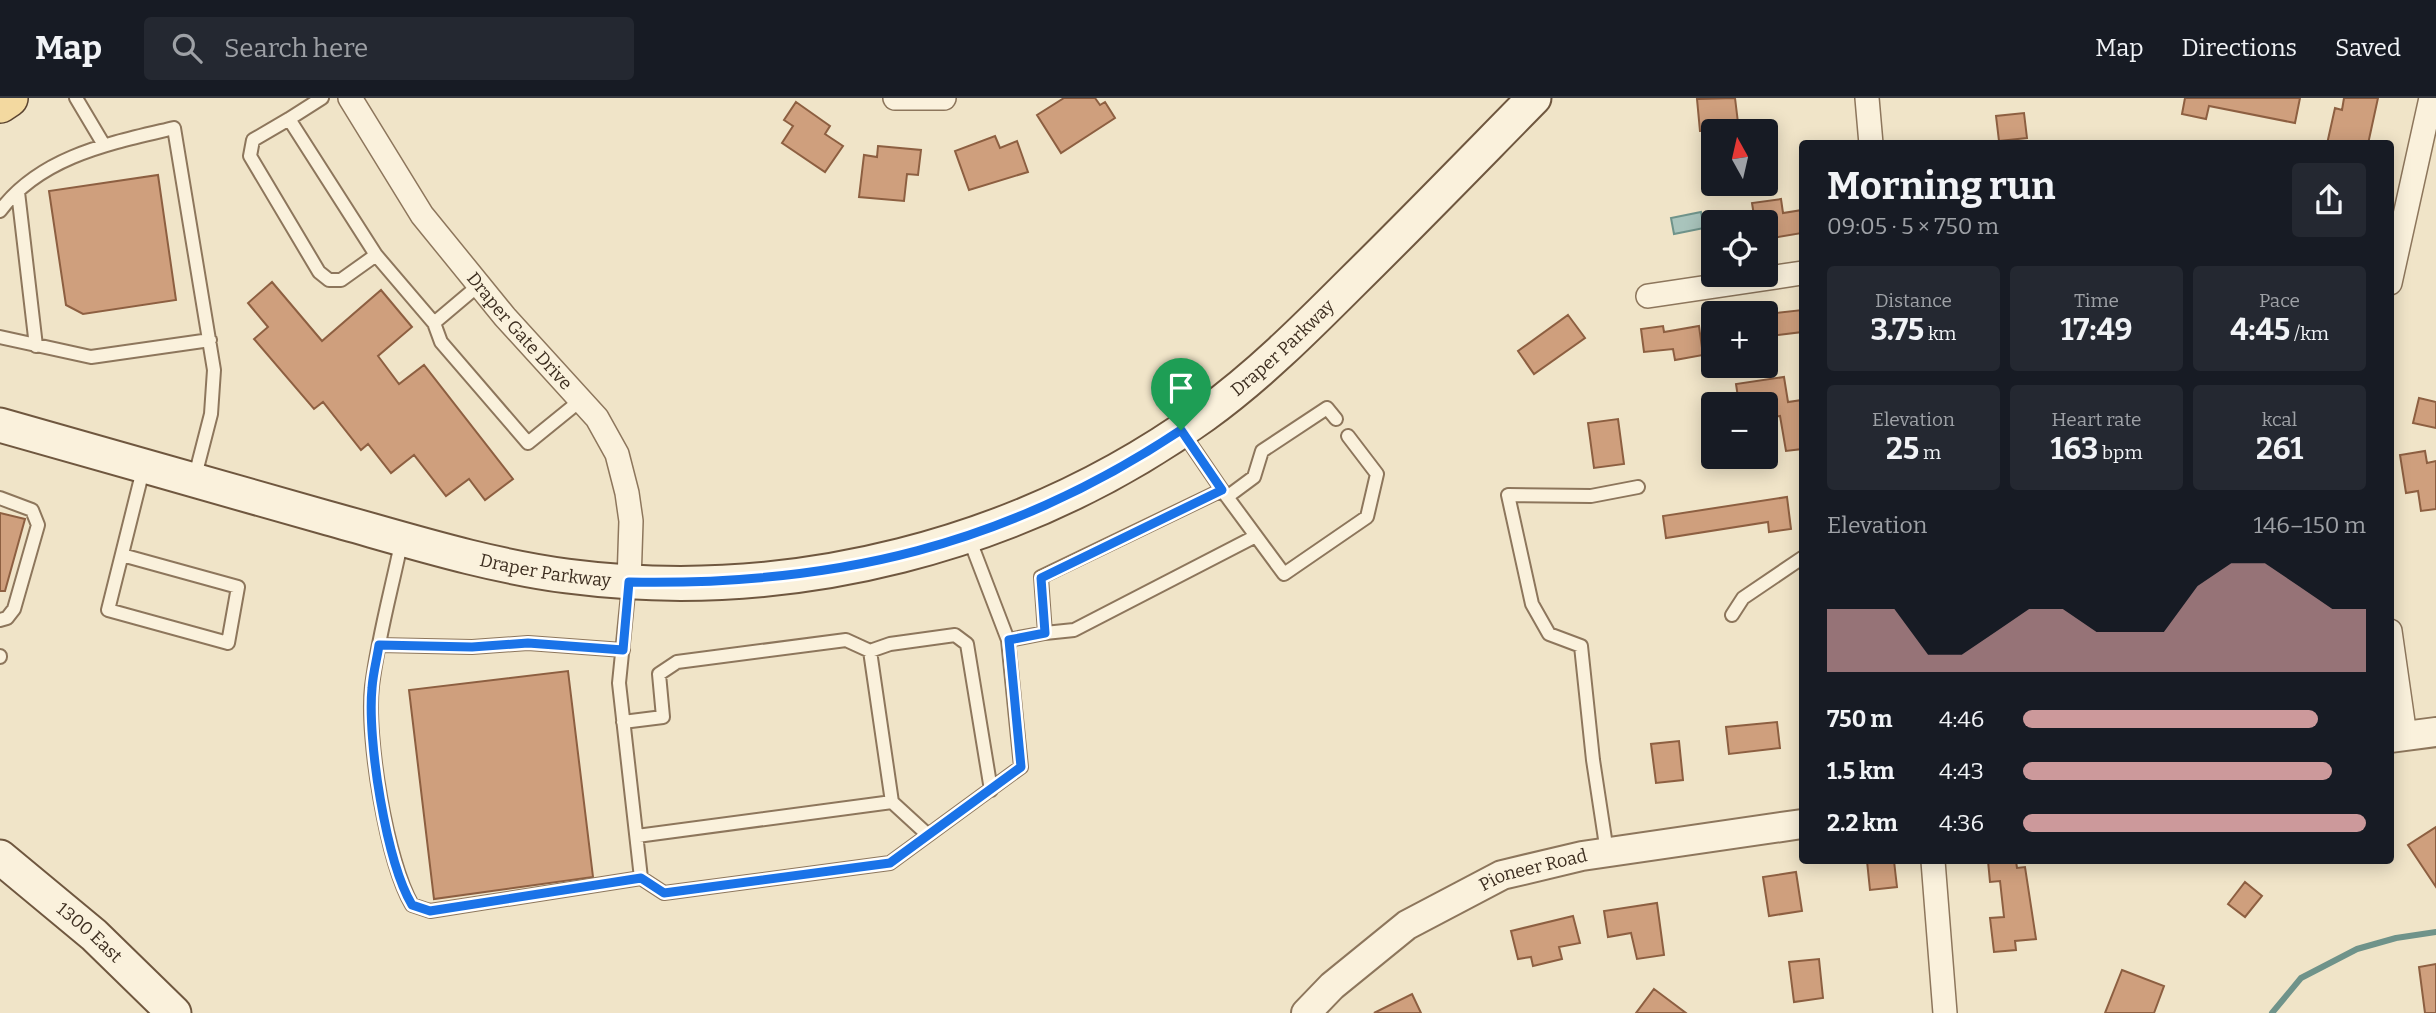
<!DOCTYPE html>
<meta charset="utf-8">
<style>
:root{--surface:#171b24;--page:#242831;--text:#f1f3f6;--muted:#9ea1a6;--line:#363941;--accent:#cc999b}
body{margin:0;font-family:Bitter,serif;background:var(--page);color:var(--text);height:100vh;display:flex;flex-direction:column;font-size:26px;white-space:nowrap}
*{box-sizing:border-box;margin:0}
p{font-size:23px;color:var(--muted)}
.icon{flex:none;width:38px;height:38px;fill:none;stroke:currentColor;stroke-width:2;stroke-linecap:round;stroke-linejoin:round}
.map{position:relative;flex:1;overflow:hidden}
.sheet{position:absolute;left:1799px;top:42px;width:595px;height:724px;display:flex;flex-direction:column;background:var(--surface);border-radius:7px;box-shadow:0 4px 18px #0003}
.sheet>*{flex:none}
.needle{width:46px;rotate:352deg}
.fabs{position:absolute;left:1701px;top:21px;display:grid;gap:14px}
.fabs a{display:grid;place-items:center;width:77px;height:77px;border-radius:7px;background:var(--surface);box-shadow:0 4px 18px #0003;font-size:35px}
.pin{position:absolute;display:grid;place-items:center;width:60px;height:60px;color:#fff;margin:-72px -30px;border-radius:50% 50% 50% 0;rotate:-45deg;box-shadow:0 0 7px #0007}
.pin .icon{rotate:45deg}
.round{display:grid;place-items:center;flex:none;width:74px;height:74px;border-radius:7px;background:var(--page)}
.headline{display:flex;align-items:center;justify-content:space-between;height:119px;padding:0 28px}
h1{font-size:38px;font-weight:700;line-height:52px}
.figures{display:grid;grid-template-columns:repeat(3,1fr);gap:10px;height:119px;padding:7px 28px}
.figures div{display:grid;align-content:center;border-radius:7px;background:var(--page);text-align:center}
.figures b{font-size:30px;font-weight:700}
.figures small{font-size:19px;font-weight:400}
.figures p{font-size:19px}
.chart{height:196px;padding:14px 28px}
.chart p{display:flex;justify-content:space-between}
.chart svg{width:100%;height:126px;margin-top:7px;fill:var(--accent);opacity:.7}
ul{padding:0 28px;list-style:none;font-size:23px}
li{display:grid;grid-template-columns:112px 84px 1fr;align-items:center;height:52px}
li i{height:18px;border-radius:9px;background:var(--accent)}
header{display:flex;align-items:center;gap:42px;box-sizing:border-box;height:98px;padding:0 35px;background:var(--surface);border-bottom:2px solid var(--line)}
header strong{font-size:33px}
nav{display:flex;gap:38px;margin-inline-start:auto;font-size:24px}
.search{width:490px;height:63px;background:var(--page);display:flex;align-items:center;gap:18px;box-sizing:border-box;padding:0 24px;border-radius:7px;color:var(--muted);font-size:26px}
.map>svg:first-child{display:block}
.water{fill:#a9c4bc;stroke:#6f938a;stroke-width:2}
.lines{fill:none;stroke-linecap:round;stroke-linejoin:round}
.stream{stroke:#6f938a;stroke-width:6}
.building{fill:#cf9f7d;stroke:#8d5f41;stroke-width:2}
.service-casing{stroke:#8d765c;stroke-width:16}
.minor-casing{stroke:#8d765c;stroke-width:26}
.tertiary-casing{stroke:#8d765c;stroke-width:32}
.secondary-casing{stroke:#6f573f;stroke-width:37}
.primary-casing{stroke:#5b4430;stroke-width:40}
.service{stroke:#faf1dc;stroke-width:12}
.minor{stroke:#faf1dc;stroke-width:23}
.tertiary{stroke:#faf1dc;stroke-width:28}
.secondary{stroke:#faf1dc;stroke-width:33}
.primary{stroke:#f3d9a0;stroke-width:37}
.route-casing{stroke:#fff;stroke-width:14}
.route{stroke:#1a73e8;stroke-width:9}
.labels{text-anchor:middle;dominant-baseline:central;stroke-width:5;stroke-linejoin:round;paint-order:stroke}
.street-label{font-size:18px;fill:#3d2e20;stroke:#f7eed8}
</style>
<header>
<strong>Map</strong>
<div class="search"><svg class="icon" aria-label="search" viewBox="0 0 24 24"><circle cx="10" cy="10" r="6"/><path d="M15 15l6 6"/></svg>Search here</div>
<nav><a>Map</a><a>Directions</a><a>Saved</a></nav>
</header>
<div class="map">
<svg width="2436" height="915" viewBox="0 0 2436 915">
<rect width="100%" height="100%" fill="#f0e4c8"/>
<path class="water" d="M1701,114L1704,130L1674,136L1671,120Z"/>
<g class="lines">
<path class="stream" d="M2272,915L2301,880L2357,851L2396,840L2436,834"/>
</g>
<path class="building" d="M1064,0H1095L1100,7L1105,4L1115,20L1061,55L1037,17Z
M1735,0L1739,33H1700L1697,1Z
M2185,0H2300L2295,25L2209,8L2206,21L2182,16Z
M2344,0H2378L2368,46H2327L2335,10L2342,12Z
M796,4L830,28L825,36L843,48L825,74L782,45L793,28L784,22Z
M2024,15L2027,40L1999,43L1996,18Z
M995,38L1000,50L1017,43L1028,74L969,92L955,53Z
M878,48L921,52L918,77L907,76L904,103L859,99L864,57L877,59Z
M158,77L176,202L83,216L66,207L49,93Z
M1781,101L1783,115L1802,112V135L1766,141V124H1755L1752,105Z
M272,184L322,243L381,192L412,229L378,258L399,286L424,267L513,381L485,402L469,381L446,398L414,357L391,375L368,346L361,352L323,304L314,311L254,241L268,229L248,205Z
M1802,212V234L1769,238L1766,216Z
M1568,217L1585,240L1534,276L1518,253Z
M1663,228L1664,234L1699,228L1703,257L1675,262L1673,251L1644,254L1641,231Z
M1784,279L1788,304L1802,302V351L1786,353L1780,318L1766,320V306H1739L1736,286Z
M2419,300L2436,304V330L2413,325Z
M1618,321L1624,366L1594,370L1588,325Z
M2425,353L2427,365L2436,363V411L2421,413L2418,393L2406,395L2400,357Z
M1787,399L1791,431L1769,434L1768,424L1666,440L1663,418Z
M0,415L25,421L5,493H0Z
M568,573L593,779L434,801L409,592Z
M1777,624L1780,650L1729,656L1726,629Z
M1679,643L1683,682L1656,685L1651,646Z
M2436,729V789L2408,747Z
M1867,763H1894L1897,789L1870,792Z
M1988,763H2016L2017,770L2025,769L2036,841L2015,843L2016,852L1994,854L1990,820L2004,819L2000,783L1990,784Z
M1796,774L1802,813L1769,818L1763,779Z
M2245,784L2262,798L2245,819L2228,806Z
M1657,805L1664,857L1637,861L1631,835L1608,839L1604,813Z
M1573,818L1580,845L1559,849L1562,861L1533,868L1531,859L1518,861L1511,833Z
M1819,861L1823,900L1794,904L1789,864Z
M2436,866V915H2425L2419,869Z
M2122,872L2164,888L2154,915H2105Z
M1654,891L1686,915H1636Z
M1412,896L1421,915H1374Z"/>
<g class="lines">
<defs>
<path id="service" d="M76,0L104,47
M322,0L289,21L376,157L434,225L479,187
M289,21L253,42L250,58L319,174L329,182H341L376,157
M18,94L36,248
M0,113C41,58 111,45 174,30L214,272L211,316L194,382
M434,225L441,244L528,345L581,302
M0,239L91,259L210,242
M1222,392L1284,476L1367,419L1377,376L1348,338
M1227,399L1254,379L1262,353L1327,310L1336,321
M0,400L32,412L38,427L14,511L7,520L0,522
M402,441C392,490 378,539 372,588C366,639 387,764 412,807L430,813L641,780
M122,457L238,489L228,545L108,512L144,368
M629,486L619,585L641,780L664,795L890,765L1021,669L1008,542L969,440
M1732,517L1743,500L1802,460
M1045,535L1074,532L1256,438
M1008,542L1045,535L1041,479L1222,392L1181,332
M379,547L472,549L528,545L623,552
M870,553L892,704L928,737
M0,558V559
M623,624L663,619L659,576L677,564L846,542L870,553L890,546L955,537L967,546L991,692
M637,738L892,704
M1607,754L1593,662L1581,548L1549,536L1532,506L1508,397L1591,398L1638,389"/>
<g id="minor">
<path id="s1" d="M350,0L422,117L505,219L597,320L617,356L627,395L631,423L629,484"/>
<path d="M895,0H944"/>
<path d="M1867,0L1871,46"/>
<path d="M2390,185L2431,0"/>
<path d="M1648,198L1802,175"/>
<path d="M2390,533L2405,638"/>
<path d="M1933,763L1945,915"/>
</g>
<g id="tertiary">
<path d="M2390,640L2436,634"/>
<path id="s2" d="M1306,915L1332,888L1407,827L1502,777L1582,758L1802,726"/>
</g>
<g id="secondary">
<path id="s3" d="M0,327C108,358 216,388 324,419C404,441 484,467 567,478C790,507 1022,448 1204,317C1258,278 1305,231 1352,184C1413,124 1473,62 1534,0"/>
<path id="s4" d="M0,759L94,837L174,915"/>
</g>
<path id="primary" d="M0,6L9,0"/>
</defs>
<use href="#service" class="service-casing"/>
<use href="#minor" class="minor-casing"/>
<use href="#tertiary" class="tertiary-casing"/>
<use href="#secondary" class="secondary-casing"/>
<use href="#primary" class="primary-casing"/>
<use href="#service" class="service"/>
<use href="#minor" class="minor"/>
<use href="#tertiary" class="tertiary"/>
<use href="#secondary" class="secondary"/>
<use href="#primary" class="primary"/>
</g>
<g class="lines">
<defs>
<path id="route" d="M1181,332L1222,392L1041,480L1045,535L1009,542L1021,669L890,765L664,795L641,780L430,813L412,807C386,763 367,642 372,590C373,575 377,561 379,547L472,549L528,545L623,552L629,484C836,488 1008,447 1181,332Z"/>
</defs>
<use href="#route" class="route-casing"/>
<use href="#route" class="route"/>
</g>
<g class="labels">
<g class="street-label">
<text stroke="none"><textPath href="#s1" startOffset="289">Draper Gate Drive</textPath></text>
<text stroke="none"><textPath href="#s3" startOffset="1363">Draper Parkway</textPath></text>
<text stroke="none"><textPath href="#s3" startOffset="565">Draper Parkway</textPath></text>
<text stroke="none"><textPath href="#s2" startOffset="273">Pioneer Road</textPath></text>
<text stroke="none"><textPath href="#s4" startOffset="117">1300 East</textPath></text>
</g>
</g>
</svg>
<div class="fabs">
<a><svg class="needle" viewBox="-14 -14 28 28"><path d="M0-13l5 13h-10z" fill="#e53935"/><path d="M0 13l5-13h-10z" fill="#9ea1a6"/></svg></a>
<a><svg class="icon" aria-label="locate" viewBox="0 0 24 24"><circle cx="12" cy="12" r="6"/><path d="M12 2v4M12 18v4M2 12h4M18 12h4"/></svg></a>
<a>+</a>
<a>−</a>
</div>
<div class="pin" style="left:1181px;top:332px;background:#1e9e55"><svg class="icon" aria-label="arrive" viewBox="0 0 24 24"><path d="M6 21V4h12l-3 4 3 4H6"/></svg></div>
<section class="sheet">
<div class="headline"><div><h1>Morning run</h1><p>09:05 · 5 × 750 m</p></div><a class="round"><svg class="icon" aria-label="share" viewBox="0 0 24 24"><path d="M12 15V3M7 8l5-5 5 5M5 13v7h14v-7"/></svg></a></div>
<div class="figures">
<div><p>Distance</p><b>3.75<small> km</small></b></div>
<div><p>Time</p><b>17:49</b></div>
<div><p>Pace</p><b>4:45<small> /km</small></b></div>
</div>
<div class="figures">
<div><p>Elevation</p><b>25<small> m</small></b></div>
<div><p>Heart rate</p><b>163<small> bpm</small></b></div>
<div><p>kcal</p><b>261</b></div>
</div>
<div class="chart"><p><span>Elevation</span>146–150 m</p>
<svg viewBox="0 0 160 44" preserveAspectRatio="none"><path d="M0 44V22L10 22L20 22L30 38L40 38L50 30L60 22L70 22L80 30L90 30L100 30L110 14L120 6L130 6L140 14L150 22L160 22V44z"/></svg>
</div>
<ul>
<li><b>750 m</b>4:46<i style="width:86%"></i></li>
<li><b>1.5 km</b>4:43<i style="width:90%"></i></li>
<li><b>2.2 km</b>4:36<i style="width:100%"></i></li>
</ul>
</section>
</div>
